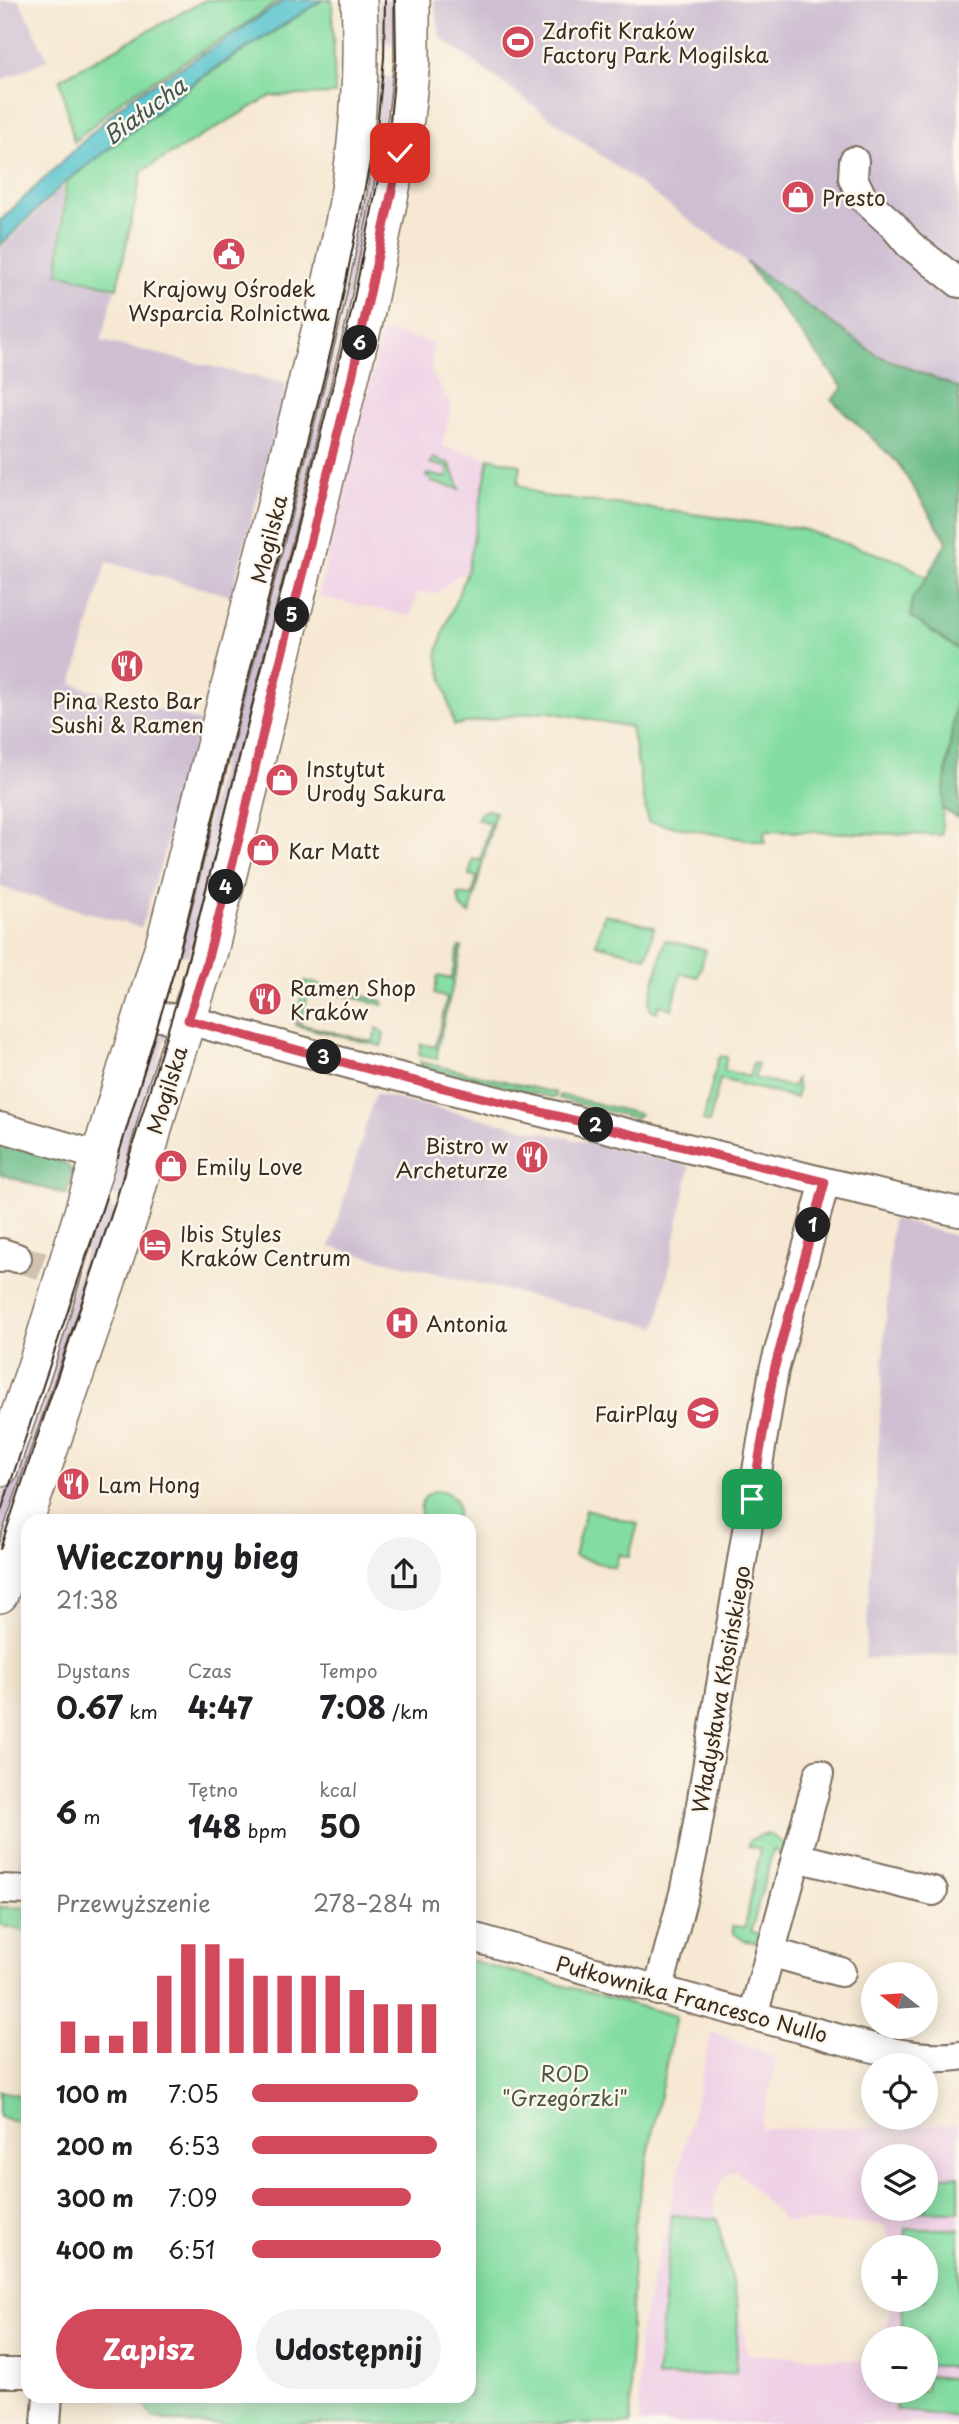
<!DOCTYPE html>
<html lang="pl">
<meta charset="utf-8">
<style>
:root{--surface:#fff;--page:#f2f2f2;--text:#202124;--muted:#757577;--accent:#d1495b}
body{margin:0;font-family:"Playpen Sans",sans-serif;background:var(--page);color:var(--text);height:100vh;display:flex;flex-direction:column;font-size:26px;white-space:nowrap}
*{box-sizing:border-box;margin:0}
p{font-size:23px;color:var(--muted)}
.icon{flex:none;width:38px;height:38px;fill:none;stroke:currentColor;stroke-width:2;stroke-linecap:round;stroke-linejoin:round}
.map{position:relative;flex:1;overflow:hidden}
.sheet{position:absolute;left:21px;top:1514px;width:455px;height:889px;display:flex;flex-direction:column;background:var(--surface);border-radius:21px;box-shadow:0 4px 18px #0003}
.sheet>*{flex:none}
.needle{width:46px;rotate:287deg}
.buttons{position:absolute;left:861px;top:1962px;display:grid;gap:14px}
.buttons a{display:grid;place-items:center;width:77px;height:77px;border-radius:50%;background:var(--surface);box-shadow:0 4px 18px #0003;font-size:35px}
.pin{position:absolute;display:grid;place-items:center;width:60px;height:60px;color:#fff;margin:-30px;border-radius:14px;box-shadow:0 4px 10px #0006}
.km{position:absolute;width:35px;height:35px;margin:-18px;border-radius:50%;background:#222;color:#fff;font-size:19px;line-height:35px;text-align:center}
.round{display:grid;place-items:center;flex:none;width:74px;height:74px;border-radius:37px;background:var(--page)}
.headline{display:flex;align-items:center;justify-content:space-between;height:119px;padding:0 35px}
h1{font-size:32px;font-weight:700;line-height:52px}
.figures{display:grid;grid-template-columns:repeat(3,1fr);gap:10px;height:119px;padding:7px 35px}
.figures div{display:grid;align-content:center}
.figures b{font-size:30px;font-weight:700}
.figures small{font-size:19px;font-weight:400}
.figures p{font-size:19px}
.chart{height:196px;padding:14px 35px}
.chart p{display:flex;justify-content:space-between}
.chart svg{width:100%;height:126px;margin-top:7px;stroke:var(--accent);stroke-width:6}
.button{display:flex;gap:14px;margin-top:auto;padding:14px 35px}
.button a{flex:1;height:80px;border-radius:42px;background:var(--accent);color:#fff;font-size:28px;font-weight:700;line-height:80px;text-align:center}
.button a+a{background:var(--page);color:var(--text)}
ul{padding:0 35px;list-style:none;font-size:23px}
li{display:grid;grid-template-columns:112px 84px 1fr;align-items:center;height:52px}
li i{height:18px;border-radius:9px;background:var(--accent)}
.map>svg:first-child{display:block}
.built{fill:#efd0e6;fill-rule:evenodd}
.industrial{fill:#cdbed2}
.green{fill:#83dda2;stroke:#5f8460;stroke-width:2}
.forest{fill:#6abc88;stroke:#527353;stroke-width:2}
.water{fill:#57c4cd;stroke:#497776;stroke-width:2}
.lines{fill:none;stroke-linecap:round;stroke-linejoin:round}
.minor-tunnel{stroke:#d1c2af;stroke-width:28;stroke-dasharray:28 14;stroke-linecap:butt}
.minor-casing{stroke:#7c6c5d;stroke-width:32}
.major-casing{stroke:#7c6c5d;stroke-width:38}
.minor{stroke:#fff;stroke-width:28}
.major{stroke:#fff;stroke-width:35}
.tram{stroke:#3b2a1e;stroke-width:2}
.route-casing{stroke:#fff;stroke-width:14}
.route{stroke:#d1495b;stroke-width:9}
.labels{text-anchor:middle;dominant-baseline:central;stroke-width:5;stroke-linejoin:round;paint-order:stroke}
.poi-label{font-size:21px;fill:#3b2a1e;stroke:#fbf7ec;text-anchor:start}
.street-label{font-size:21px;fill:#3b2a1e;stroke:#fbf7ec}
.park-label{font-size:21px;fill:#4d573f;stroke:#fbf7ec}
.water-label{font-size:23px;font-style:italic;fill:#435853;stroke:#fbf7ec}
</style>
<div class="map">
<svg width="959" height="2424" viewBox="0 0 959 2424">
<rect width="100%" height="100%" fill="#fbf7ec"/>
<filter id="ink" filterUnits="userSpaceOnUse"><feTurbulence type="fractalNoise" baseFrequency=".0143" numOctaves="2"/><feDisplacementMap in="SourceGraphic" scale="14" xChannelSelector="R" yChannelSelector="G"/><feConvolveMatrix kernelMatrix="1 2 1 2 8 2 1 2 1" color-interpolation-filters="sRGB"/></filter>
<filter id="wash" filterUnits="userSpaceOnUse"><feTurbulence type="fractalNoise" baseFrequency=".00686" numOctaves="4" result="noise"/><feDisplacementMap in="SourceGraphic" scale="28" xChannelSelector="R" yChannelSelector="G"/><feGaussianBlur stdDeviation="1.57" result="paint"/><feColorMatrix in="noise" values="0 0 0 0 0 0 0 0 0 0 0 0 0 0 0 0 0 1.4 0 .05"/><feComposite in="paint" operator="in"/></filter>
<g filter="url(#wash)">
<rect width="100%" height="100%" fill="#f6e8d3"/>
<path class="built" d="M382,332L434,342L431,372L452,406L442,446L489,458L467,572L456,577L436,594L417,592L411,616L318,597Z
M28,1825V1875L14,1876L27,1833Z
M712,2032L777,2058L760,2129L959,2124V2424H639V2336ZM873,2156H926V2208H873ZM737,2171L784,2221L885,2225L892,2247H926V2300H891L885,2338H926V2390H873V2361L748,2354L713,2200L727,2174Z"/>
<path class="industrial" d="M0,0H19L48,59L0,81Z
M379,0H400L396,44L390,45L380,41Z
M434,0H959V388L877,355L746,262L440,37Z
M381,76L396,78L348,342L196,934H194L189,955L175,956L375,128Z
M63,187L57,273L115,289L101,341L287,384L231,596L107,562L72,684L200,722L175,817L141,928L0,887V250Z
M169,1025L120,1199L109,1191L110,1186L107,1190L105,1189L152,1035Z
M375,1094L690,1166L657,1327L330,1247Z
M102,1201L118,1212L0,1564V1506Z
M892,1219L959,1237V1654L865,1659Z"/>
<path class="green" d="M205,0H280L243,26L123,99L74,142L60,79Z
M323,0H332L335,94L271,96L142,171L117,288L58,273L66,182L199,80Z
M433,458L450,464L460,489L431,482V479L426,477L427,474L447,478L449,468L430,463Z
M489,458L521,465L518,484L543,496L634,506L802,529L902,562L927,578L912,599L911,617L959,650C959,712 941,773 942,835L764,831L765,843L648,822L631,727L544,711L454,725L437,655L444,630L467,572Z
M487,810L495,812L470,914L460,907L458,894L472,896L477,877L469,875L473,859L480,861L490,823L477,819L481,813Z
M604,914L654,927L647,957L596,944Z
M665,940L706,950L698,977L681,973L672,1009L659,1005L657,1012L651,1010L649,1003Z
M459,947H462L438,1045L437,1059L419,1055L421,1044L435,1047L447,998L434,994L438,976L451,979Z
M305,981L383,1001V1005L310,987L301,1021L296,1019Z
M295,1023L373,1042L377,1028L384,1034L381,1046L295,1025Z
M721,1056L727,1057L724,1070L749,1077L753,1063L758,1064L754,1078L792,1087L796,1079L798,1091L796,1098L720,1079L709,1123L703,1121L718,1060Z
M420,1062L556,1093L555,1098L422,1067Z
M560,1095L640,1114L635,1118L559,1099Z
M437,1490C455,1492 462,1505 455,1521L423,1520C417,1506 422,1495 437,1490Z
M586,1509L638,1524L629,1557L619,1554L615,1568L574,1556Z
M764,1834L771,1835L785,1844L786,1854L773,1850L751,1931L763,1935L755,1942L745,1941L733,1933L732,1926L745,1927L760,1849L748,1846L750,1840Z
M0,1907L28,1908V1932L0,1925Z
M469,1960L676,2016L634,2224L630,2355L631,2424H190L153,2417L138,2396H469Z
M0,2091L28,2097V2124L0,2117Z
M926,2176H959V2212L894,2211V2209L926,2208Z
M672,2215L717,2219L738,2307L736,2373L657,2378Z
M906,2229H959V2368L926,2365V2338H901L903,2300H926V2247H905Z
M926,2376L959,2379V2417L896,2410L897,2391L926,2390Z"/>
<path class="forest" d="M746,262L877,355L959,388V650L911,617L912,599L927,578L947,541L897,462L832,400L843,388Z
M959,677V818L942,809Z
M0,1145C14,1148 63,1157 70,1168C75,1175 68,1188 66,1195L0,1174Z"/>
<path class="water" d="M285,0H322L198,79L63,184L0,246V221L117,109L132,97L219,44Z"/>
</g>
<g filter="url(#ink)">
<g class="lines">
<path class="minor-tunnel" d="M17,1258L42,1266"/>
<defs>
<path id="minor" d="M854,161L853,178L862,197L893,225L909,244L959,283
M143,1011L161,1017L188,1020L379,1072L825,1182L959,1212
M0,1127L99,1156
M0,1258L2,1253L17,1258
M796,1857L933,1891
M0,1889L28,1890
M469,1936C580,1968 691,2000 803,2029C850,2041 910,2063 959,2056
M770,1952L841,1972
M658,1991L684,1893L694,1846L774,1370L825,1182
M753,2016L819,1774
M0,2373H28
M46,2424L48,2396"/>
<path id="major" d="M0,1469L37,1361L166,935L325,308C334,264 345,221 351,176C359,119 362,58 359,0
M0,1595L132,1211L160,1107L210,951L365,321L406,119L412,62V0"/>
</defs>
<use href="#minor" class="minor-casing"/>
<use href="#major" class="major-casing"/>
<use href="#minor" class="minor"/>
<use href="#major" class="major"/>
<path class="tram" d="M118,1157L177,961L336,330L377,128L384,58L385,0
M0,1514L107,1194
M0,1549L115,1203L180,990L215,854L351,313L390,121L396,59L395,0"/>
</g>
</g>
<g class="lines" filter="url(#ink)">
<defs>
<path id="route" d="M400,153L352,377L269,706L241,831L206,965L188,1020L379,1072L825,1182L774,1370L752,1499"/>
</defs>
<use href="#route" class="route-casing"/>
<use href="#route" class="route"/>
</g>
<defs>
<symbol id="stadium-disc" viewBox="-11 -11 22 22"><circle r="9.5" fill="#d1495b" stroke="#fbf7ec"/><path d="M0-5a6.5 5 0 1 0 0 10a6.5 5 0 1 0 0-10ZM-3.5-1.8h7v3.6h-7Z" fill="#fff"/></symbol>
<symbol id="shop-disc" viewBox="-11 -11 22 22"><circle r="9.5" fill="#d1495b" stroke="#fbf7ec"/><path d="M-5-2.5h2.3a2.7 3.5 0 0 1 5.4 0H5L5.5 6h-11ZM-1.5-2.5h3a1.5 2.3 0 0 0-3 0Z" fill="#fff"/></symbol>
<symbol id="civic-disc" viewBox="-11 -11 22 22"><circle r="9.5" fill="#d1495b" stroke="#fbf7ec"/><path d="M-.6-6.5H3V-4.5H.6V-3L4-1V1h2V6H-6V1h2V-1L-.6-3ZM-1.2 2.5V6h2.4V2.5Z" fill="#fff"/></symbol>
<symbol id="restaurant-disc" viewBox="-11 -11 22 22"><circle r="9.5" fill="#d1495b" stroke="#fbf7ec"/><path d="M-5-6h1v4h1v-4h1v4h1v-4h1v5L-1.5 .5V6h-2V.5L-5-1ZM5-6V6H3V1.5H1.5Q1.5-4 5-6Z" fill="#fff"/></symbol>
<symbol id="hotel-disc" viewBox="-11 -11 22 22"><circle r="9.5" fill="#d1495b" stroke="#fbf7ec"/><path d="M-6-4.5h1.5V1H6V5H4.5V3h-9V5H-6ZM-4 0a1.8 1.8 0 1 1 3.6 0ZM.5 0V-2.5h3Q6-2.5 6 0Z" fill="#fff"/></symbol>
<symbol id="hospital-disc" viewBox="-11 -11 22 22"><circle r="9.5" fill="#d1495b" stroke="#fbf7ec"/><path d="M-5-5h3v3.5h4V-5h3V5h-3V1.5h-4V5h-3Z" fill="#fff"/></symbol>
<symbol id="school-disc" viewBox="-11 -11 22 22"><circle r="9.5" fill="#d1495b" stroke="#fbf7ec"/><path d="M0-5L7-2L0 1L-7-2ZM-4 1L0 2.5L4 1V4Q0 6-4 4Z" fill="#fff"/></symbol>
</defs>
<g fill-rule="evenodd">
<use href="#stadium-disc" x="499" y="23" width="38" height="38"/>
<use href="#shop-disc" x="779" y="178" width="38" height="38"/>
<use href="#civic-disc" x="210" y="235" width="38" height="38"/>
<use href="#restaurant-disc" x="108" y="647" width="38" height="38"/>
<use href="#shop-disc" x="263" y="761" width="38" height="38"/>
<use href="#shop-disc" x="244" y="831" width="38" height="38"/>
<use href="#restaurant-disc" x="246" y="980" width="38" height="38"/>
<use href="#restaurant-disc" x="513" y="1138" width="38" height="38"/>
<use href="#shop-disc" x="152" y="1147" width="38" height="38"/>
<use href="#hotel-disc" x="136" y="1226" width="38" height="38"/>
<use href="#hospital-disc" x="383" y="1304" width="38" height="38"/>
<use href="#school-disc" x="684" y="1394" width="38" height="38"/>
<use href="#restaurant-disc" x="54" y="1465" width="38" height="38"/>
</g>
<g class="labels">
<g class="poi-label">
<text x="542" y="30">Zdrofit Kraków<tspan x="542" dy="24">Factory Park Mogilska</tspan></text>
<text x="822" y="197">Presto</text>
<text x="229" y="288" text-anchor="middle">Krajowy Ośrodek<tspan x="229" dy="24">Wsparcia Rolnictwa</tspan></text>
<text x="127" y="700" text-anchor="middle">Pina Resto Bar<tspan x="127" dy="24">Sushi &amp; Ramen</tspan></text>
<text x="306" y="768">Instytut<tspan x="306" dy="24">Urody Sakura</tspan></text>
<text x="288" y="850">Kar Matt</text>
<text x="290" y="987">Ramen Shop<tspan x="290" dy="24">Kraków</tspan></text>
<text x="508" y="1145" text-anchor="end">Bistro w<tspan x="508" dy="24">Archeturze</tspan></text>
<text x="196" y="1166">Emily Love</text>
<text x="180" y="1233">Ibis Styles<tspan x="180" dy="24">Kraków Centrum</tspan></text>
<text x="426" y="1323">Antonia</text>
<text x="678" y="1413" text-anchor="end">FairPlay</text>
<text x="98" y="1484">Lam Hong</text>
</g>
<g class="street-label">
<text transform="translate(268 539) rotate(-76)">Mogilska</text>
<text transform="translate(166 1090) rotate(-73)">Mogilska</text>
<text transform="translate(720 1689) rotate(-80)">Władysława Kłosińskiego</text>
<text transform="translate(692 1998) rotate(15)">Pułkownika Francesco Nullo</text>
</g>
<g class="park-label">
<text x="565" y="2073">ROD<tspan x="565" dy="24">"Grzegórzki"</tspan></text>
</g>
<g class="water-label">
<text transform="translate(144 110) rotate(-36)">Białucha</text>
</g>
</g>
</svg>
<div class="buttons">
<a><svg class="needle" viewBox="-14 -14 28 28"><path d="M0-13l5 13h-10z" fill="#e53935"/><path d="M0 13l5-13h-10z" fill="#757577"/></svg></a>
<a><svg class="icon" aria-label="locate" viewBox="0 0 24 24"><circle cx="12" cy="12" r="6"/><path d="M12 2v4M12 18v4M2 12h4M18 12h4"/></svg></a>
<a><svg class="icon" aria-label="layers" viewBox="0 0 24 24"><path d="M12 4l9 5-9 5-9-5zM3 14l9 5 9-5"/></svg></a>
<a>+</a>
<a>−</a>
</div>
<div class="pin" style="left:752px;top:1499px;background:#1e9e55"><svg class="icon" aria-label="arrive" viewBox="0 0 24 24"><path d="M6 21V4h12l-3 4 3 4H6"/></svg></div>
<div class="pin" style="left:400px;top:153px;background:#d93025"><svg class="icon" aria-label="check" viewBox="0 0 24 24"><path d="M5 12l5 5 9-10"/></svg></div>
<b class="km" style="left:813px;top:1225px">1</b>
<b class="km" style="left:596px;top:1125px">2</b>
<b class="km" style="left:324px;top:1057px">3</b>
<b class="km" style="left:226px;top:887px">4</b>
<b class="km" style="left:292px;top:615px">5</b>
<b class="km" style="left:360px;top:343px">6</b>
<section class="sheet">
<div class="headline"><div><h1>Wieczorny bieg</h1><p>21:38</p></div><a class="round"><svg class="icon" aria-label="share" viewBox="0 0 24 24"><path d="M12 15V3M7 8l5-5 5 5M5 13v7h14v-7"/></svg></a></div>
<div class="figures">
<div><p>Dystans</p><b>0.67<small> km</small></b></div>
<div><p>Czas</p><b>4:47</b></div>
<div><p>Tempo</p><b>7:08<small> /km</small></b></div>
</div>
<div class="figures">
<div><b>6<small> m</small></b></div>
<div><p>Tętno</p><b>148<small> bpm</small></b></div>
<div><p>kcal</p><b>50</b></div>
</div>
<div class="chart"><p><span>Przewyższenie</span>278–284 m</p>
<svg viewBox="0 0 160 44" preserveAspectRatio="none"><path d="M5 44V33M15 44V38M25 44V38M35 44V33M45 44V17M55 44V6M65 44V6M75 44V11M85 44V17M95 44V17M105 44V17M115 44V17M125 44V22M135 44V27M145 44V27M155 44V27"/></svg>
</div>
<ul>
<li><b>100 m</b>7:05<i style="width:88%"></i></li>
<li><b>200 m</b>6:53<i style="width:98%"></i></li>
<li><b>300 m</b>7:09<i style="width:84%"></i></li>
<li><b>400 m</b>6:51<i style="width:100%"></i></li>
</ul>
<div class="button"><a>Zapisz</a><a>Udostępnij</a></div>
</section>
</div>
